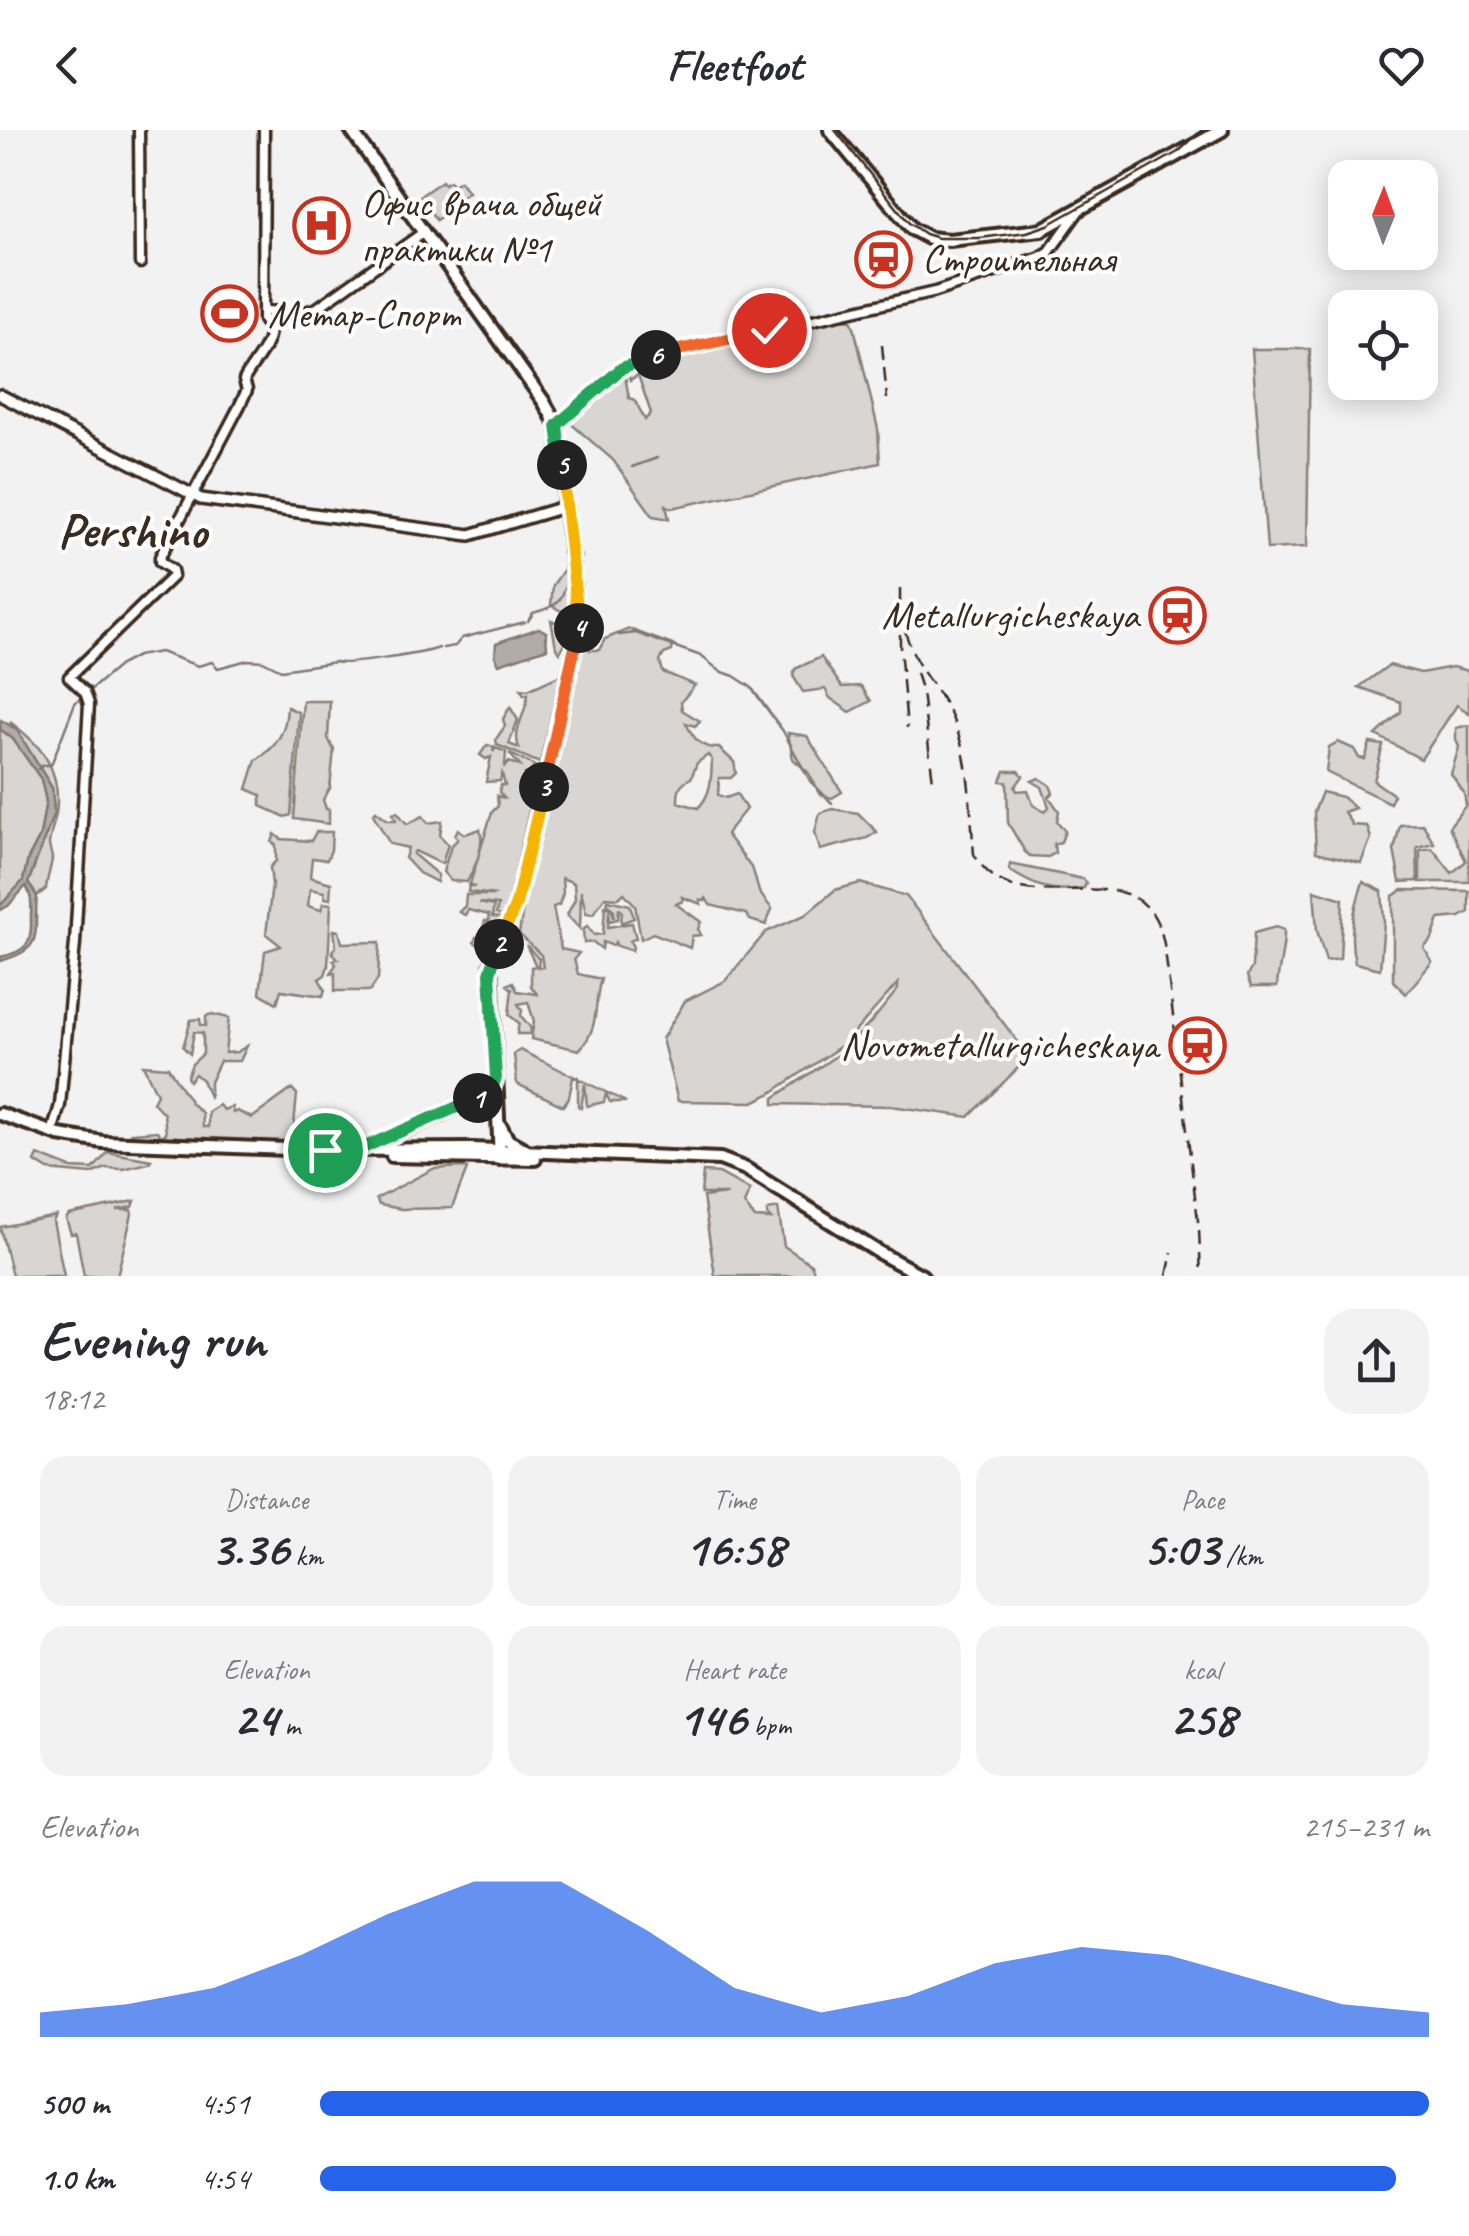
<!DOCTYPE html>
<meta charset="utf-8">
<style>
:root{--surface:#fff;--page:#f2f2f3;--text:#2b2b33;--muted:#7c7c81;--accent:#2563eb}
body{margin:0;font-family:Caveat,sans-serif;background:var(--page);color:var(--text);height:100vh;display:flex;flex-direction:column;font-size:38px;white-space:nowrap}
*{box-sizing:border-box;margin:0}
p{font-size:32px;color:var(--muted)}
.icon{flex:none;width:55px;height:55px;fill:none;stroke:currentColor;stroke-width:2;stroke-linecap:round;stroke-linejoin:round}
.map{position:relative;height:1146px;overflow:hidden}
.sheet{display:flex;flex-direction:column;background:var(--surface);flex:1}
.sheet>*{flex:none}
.needle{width:65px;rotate:1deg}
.fabs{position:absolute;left:1328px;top:30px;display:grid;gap:20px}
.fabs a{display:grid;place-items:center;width:110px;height:110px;border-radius:20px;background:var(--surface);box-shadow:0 5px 25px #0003;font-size:50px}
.pin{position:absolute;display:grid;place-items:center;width:85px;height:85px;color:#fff;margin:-42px;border:5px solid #fff;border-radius:50%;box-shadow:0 2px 10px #0007}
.km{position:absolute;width:50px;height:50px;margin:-25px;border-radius:50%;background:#222;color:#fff;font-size:28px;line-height:50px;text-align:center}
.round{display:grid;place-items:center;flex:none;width:105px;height:105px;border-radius:30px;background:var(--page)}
.head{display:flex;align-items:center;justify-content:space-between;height:170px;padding:0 40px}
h1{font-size:55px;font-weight:800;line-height:75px}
.figures{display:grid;grid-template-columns:repeat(3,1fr);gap:15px;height:170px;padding:10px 40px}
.figures div{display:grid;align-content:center;border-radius:25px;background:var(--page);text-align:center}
.figures b{font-size:50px;font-weight:800}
.figures small{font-size:28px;font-weight:400}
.figures p{font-size:28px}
.chart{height:280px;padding:20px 40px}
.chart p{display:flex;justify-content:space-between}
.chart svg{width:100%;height:180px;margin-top:10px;fill:var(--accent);opacity:.7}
ul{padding:0 40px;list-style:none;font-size:32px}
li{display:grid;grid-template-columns:160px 120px 1fr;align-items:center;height:75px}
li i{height:25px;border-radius:12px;background:var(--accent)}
header{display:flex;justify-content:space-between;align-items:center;height:130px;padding:0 40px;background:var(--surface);font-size:45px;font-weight:800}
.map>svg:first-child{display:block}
.green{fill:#d8d5d2;stroke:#8a8078;stroke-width:2.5;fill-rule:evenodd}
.water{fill:#b2aba7;stroke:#827770;stroke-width:2.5}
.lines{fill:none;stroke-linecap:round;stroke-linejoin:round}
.stream{stroke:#827770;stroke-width:2.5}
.tertiary-casing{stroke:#3b2a1e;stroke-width:15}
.secondary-casing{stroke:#3b2a1e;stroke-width:16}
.primary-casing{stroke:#3b2a1e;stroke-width:18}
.tertiary{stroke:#fff;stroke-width:8}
.secondary{stroke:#fff;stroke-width:9}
.primary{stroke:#fff;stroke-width:10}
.tram{stroke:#3b2a1e;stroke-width:2.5}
.rail{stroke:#3b2a1e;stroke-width:2.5;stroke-dasharray:15 8;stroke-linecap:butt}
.split-1-casing{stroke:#fff;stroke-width:20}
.split-2-casing{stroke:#fff;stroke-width:20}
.split-3-casing{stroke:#fff;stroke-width:20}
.split-4-casing{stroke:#fff;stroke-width:20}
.split-5-casing{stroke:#fff;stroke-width:20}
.split-6-casing{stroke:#fff;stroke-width:20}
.split-7-casing{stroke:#fff;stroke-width:20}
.split-1{stroke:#22a559;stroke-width:12}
.split-2{stroke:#22a559;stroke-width:12}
.split-3{stroke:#f5b400;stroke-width:12}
.split-4{stroke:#f0652b;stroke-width:12}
.split-5{stroke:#f5b400;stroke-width:12}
.split-6{stroke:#22a559;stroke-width:12}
.split-7{stroke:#f0652b;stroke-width:12}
.labels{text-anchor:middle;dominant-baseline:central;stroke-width:8;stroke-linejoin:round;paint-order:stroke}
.poi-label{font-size:40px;fill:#3b2a1e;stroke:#fff;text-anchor:start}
.district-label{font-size:50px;font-weight:bold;fill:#3b2a1e;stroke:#fff}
</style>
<header><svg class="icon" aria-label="back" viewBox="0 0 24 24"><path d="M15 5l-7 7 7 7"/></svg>Fleetfoot<svg class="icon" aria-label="heart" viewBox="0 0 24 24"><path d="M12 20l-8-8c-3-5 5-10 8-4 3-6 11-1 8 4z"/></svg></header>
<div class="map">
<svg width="1469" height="1146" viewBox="0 0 1469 1146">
<rect width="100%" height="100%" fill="#f3f2f2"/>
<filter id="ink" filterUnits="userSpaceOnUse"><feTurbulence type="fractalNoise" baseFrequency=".01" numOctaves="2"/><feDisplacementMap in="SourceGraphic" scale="20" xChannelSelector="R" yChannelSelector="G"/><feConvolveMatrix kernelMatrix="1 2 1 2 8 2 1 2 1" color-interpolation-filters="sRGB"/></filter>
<g filter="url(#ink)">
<path class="green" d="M442,51L444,54L449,51L453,55L460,51L468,62L456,71L458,75L436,90L420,66Z
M840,189L851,190L854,197L878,299L880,333L672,378L666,375L669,389L653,386L613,330L568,291L573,283L624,240L629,268L635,270L645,290L651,283L638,245L630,250L628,244L637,235L766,203L772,212L786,209L795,200Z
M1252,219H1310L1307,417L1267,419Z
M566,436L572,437L576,494L560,522L556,517L551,490L567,496L570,488L563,487L566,484L551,475L553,455Z
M629,499L673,515L672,521L664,524L660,531L663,542L695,555L681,572L682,580L700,591L695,596L686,593C693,608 701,619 719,618L734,632L736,643L731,648H719L718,665L726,668L737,664L746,679L726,704L753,740L759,762L772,779L766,795L750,790L746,784L710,775L706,768L705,771L700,770L701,774L682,767L683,771L676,774L701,792L698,799L701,805L692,806L690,818L653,803L641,809L635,775L624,763L619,768L605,767L593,784L586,783L581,761L580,799L567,785L575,769L574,753L562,748L563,763L559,775L553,777L561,819L579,823L574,829L578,844L601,849C593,873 601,898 579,920L531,909L534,891L528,872L518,874L522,880L521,886L531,898L530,904H517L519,893L509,885L512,859L507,855L513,852L517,861L537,864L531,856V837L536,836L526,815L539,829L538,837H543L541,825L519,804L529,739L581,512L590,520H599L605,509ZM708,625L712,630C711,648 712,664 698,678L678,672C678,658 679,654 691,648L697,633Z
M821,527L842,557L861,556L871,571L850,582L830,568L825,559L803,562L793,546L795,539Z
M1389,535L1421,543L1452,537L1469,541V583L1457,575L1421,629L1376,605L1401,582V572L1359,557Z
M563,544L550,589L553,592L547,632L542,634L497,615L496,609L505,596L503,589L510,577L518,590L509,614L519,618C512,600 526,585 528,564L524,565L521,559L528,560Z
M303,571H330L328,608L334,620L330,658L323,670L326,679H329V694L294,689Z
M287,577L298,582L299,585L291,685L285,687L261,676V665L247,659L256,630C277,617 286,602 287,577Z
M10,592C43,616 62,641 56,684C54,694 50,704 49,714C49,719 52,724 52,729C51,738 47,747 46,759L37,766L28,753L54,683L52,658Z
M1469,595V752H1420V720L1432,718L1452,743L1466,731L1449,697L1466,675L1464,663L1451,644L1459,617L1456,610V598Z
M0,599L13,609L41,649L46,671L40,706L28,729L23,751L0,776Z
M788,603L807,606L842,662L832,668L821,665L808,642L793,629Z
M1338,612L1354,619L1359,628L1365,629L1370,613L1383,615L1374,651L1394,665L1390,673L1326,642L1329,617Z
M487,615L494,617L493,622L496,618L506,622L505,636L509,632L520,636L509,623L543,640L538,644L533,638L531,643L525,644L530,653L527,662H521L535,673L519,750L506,787L496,784L498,775L479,773L494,776L492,787L500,788L501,795L489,822L474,812L476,807L480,808L485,791L489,793L484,811L494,796L488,790L489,785L468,780L465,785L459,782L465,776L466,765H496L468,762L469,755L475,757L470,754L492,682L498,676L497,666L504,668L499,662L501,655H505L502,644L500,651L486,652L491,627L486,629L480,625Z
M1005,641H1019L1023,646L1015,657L1017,661L1028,660L1033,675L1045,682L1049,677L1042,657L1032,651L1039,648L1050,655L1053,663L1049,667L1059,681L1057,691L1065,701L1061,712L1054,714L1055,723L1048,727L1030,726L1025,722L1008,693L1007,652L1001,651Z
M1322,662L1342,667L1355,678L1344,682L1352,695L1367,696L1371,708L1361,733L1316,722L1314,682Z
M832,679L858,683L877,702L867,708L820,720L815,702L820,683Z
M376,681L388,690H396L393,683L397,682L407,694L423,686L428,693L442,691L440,706L448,714L442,734L415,721L413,724L438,745L437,752L419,743L405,728L408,718L390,714L373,684Z
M1423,694L1434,713L1417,717L1418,751L1400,752L1394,720L1400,695Z
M458,699L465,704L480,699C485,716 475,737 467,752L451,751L443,742L451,716L458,709L455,705Z
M316,702H332L331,720L327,730L312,728L310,747L331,753L330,769L325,768L324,762L310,759L308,776L321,780L323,773L331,774L328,836L325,845L319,849L325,859L323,866L281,860L277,873L260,863L265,821L281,816L266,804L272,755L270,737L276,731V715L272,712L275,704L281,709L311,711Z
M1010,734L1083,749L1086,753L1084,758C1052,763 1035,757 1009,740Z
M1363,752L1382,761L1384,792L1380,839L1355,833C1348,804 1354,779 1363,752Z
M860,753L906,766L1018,912L1021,935L969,987L891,976L774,974V968L843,921L873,890L898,859V853L844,914L770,964L753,972L678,971L662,909L685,871L725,851L766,802L805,785L835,760Z
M1314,760L1343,769L1340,829L1326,831L1317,800Z
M1402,760L1469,761V782L1460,787L1439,789L1432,809L1424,818L1432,832L1406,864L1393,851V766Z
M608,770L630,775L634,788L621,793L622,781L619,779L618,789L610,791L609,781L608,797L632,793L636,808L630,811L633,817L632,821L617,816L615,812L613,816L603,812L602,819L593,812L584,813L583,800L587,796L594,805L603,804L605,776L612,780L614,787V780L607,774Z
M1276,797L1284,800C1285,819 1278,837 1277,857H1251L1247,846L1252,837L1254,803Z
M334,800L339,801L342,813L380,812L378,849L370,861H335V843H331L336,834L333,830L338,829L332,822L336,816Z
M212,884L229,888L225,923L237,922L247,916L240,931H220L210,952V969L202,950L195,944L189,951L187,947L192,934L203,924V903L194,902L190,924L183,917L191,890L200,889L201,895L206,896V886Z
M520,920L626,972H610L606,964L604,972L587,976L585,954L581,978L578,976V947L573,948L569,967L563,976L517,954L514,924Z
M143,935L168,937L191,973L202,983L203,997H208V982L219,975L223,980L232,977L233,983L237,981L252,988L292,959L297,964L293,1006L288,1014L134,1008L131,1003L157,1001L161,1006L166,1003L164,984L153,972L157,964Z
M108,1022L151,1030L149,1033L123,1039L106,1038L91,1044L48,1040L35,1032L38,1025L71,1038L93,1039Z
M462,1037L467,1039L452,1078L401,1079L379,1075L376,1069L433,1039Z
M703,1042L719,1043L750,1060L744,1074L755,1088L771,1089L767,1085L768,1080L778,1078L784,1116L811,1134L816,1146H715L703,1067L727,1064H701Z
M135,1071L133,1077L117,1080H131L132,1084L117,1146H84L76,1103L71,1104L66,1089L69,1085Z
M56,1086L53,1091L64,1146H12L0,1097Z"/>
<path class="water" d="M539,498L546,502L547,518L499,534L495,526L496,513Z
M1,590L17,600L52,658L54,683L28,753L37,766C33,805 46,818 1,831L0,827C26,822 32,814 31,789C31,774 33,769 26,756L8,776L0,780V776L23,751L28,729L40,706L46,671L41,649L13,609L0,599Z"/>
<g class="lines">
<path class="stream" d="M632,337L657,328
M575,403L574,408L581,427L577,437
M528,491L533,483C562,475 560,472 569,446
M619,505L636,503L701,526L720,541L734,546L751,557L783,601L810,651L832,673
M443,518L455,516L462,508L525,492
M38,639L43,635H51L75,573L120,535L137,526L160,522L198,536L212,532L218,538L248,530L263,531L281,540L335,532C345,536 427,523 439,518"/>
<defs>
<path id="tertiary" d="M139,0L140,133
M265,181L302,183L317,178L424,102
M557,295L606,250L635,231L935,162L1040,127L1049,122L1078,82
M52,1003L60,975L75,813L89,574L85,562L69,547L173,446L172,440L160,432V427L239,277L247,260L244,250C252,234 269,218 270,200L263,190L264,0"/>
<path id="secondary" d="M0,265L201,369L470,405L567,376"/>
<path id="primary" d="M351,0L544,272L557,295L559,313L579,499L516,773L491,836L500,1029
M830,0L912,99L929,108L949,110L1041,100L1222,0
M0,984L59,1005L103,1012L312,1020L472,1019L720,1029L746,1039L880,1123L922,1146
M500,995L508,1010L526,1020
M367,1017L474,970L488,962L495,949
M392,1026L535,1029"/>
</defs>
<use href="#tertiary" class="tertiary-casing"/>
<use href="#secondary" class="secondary-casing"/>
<use href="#primary" class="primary-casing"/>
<use href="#tertiary" class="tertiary"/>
<use href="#secondary" class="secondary"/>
<use href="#primary" class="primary"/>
<path class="tram" d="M835,0L909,93L925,104L938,108H980L1027,102L1048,95L1178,22L1202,0"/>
<path class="rail" d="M882,215L887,269
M900,458V517L907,598
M905,500C916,544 938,554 953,590C971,631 970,681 974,724C1020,808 1148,703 1165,820L1199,1099L1201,1146
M916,543L922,562L933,651
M1167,1146L1172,1122"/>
</g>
</g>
<g class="lines" filter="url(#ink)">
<defs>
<path id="split-1" d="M325,1020H358L478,968"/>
<path id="split-2" d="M478,968L492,958L496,948L490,843L499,814"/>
<path id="split-3" d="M499,814L516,774L544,657"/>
<path id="split-4" d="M544,657L579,498"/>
<path id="split-5" d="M562,335L579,498"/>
<path id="split-6" d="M562,335L557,295L622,238L656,225"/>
<path id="split-7" d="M656,225L769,200"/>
</defs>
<use href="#split-1" class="split-1-casing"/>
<use href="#split-2" class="split-2-casing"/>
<use href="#split-3" class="split-3-casing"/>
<use href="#split-4" class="split-4-casing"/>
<use href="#split-5" class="split-5-casing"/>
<use href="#split-6" class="split-6-casing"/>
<use href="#split-7" class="split-7-casing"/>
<use href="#split-1" class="split-1"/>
<use href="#split-2" class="split-2"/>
<use href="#split-3" class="split-3"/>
<use href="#split-4" class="split-4"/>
<use href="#split-5" class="split-5"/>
<use href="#split-6" class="split-6"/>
<use href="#split-7" class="split-7"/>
</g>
<defs>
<symbol id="hospital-ring" viewBox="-11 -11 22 22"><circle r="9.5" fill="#fff" stroke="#c8321e" stroke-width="1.5"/><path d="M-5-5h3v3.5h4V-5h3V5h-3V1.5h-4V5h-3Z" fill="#c8321e"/></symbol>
<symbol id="station-ring" viewBox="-11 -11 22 22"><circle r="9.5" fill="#fff" stroke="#c8321e" stroke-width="1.5"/><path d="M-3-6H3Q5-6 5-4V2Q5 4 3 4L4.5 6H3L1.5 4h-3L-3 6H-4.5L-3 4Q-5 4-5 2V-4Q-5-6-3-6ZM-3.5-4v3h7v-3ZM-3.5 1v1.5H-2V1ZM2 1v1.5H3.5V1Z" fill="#c8321e"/></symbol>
<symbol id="stadium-ring" viewBox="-11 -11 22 22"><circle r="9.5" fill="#fff" stroke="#c8321e" stroke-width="1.5"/><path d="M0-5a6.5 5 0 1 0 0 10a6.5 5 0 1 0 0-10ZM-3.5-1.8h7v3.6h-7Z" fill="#c8321e"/></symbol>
</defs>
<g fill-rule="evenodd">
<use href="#hospital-ring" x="290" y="64" width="63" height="63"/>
<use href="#station-ring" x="852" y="98" width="63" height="63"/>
<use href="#stadium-ring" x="198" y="152" width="63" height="63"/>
<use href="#station-ring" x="1146" y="454" width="63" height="63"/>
<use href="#station-ring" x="1166" y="884" width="63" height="63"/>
</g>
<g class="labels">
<g class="poi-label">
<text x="361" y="73">Офис врача общей<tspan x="361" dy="46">практики №1</tspan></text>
<text x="922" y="129">Строительная</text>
<text x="268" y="184">Метар-Спорт</text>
<text x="1139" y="485" text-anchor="end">Metallurgicheskaya</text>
<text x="1158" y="915" text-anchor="end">Novometallurgicheskaya</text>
</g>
<g class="district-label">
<text x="132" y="400">Pershino</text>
</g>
</g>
</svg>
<div class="fabs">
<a><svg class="needle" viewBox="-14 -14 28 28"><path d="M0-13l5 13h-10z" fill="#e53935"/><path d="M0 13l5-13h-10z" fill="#7c7c81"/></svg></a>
<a><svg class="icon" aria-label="locate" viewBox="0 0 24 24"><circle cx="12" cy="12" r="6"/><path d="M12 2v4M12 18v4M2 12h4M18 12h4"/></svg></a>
</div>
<div class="pin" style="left:325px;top:1020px;background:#1e9e55"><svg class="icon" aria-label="arrive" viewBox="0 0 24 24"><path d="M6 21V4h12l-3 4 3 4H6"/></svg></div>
<div class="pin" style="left:769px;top:200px;background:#d93025"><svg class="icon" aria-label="check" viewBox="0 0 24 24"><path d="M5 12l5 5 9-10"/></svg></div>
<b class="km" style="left:478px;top:968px">1</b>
<b class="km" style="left:499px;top:814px">2</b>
<b class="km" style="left:544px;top:657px">3</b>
<b class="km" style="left:579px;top:498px">4</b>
<b class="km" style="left:562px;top:335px">5</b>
<b class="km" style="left:656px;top:225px">6</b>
</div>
<section class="sheet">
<div class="head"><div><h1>Evening run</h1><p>18:12</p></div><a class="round"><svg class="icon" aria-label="share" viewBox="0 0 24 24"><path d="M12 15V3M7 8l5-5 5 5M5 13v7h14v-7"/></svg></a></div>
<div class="figures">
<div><p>Distance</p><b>3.36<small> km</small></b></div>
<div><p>Time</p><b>16:58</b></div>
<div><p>Pace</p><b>5:03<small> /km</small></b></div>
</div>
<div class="figures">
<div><p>Elevation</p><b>24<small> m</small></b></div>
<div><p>Heart rate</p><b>146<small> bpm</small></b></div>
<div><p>kcal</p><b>258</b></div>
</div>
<div class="chart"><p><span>Elevation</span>215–231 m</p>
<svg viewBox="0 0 160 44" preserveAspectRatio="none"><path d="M0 44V38L10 36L20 32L30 24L40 14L50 6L60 6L70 18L80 32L90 38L100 34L110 26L120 22L130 24L140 30L150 36L160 38V44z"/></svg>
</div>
<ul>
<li><b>500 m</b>4:51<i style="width:100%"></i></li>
<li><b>1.0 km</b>4:54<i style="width:97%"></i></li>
</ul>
</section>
